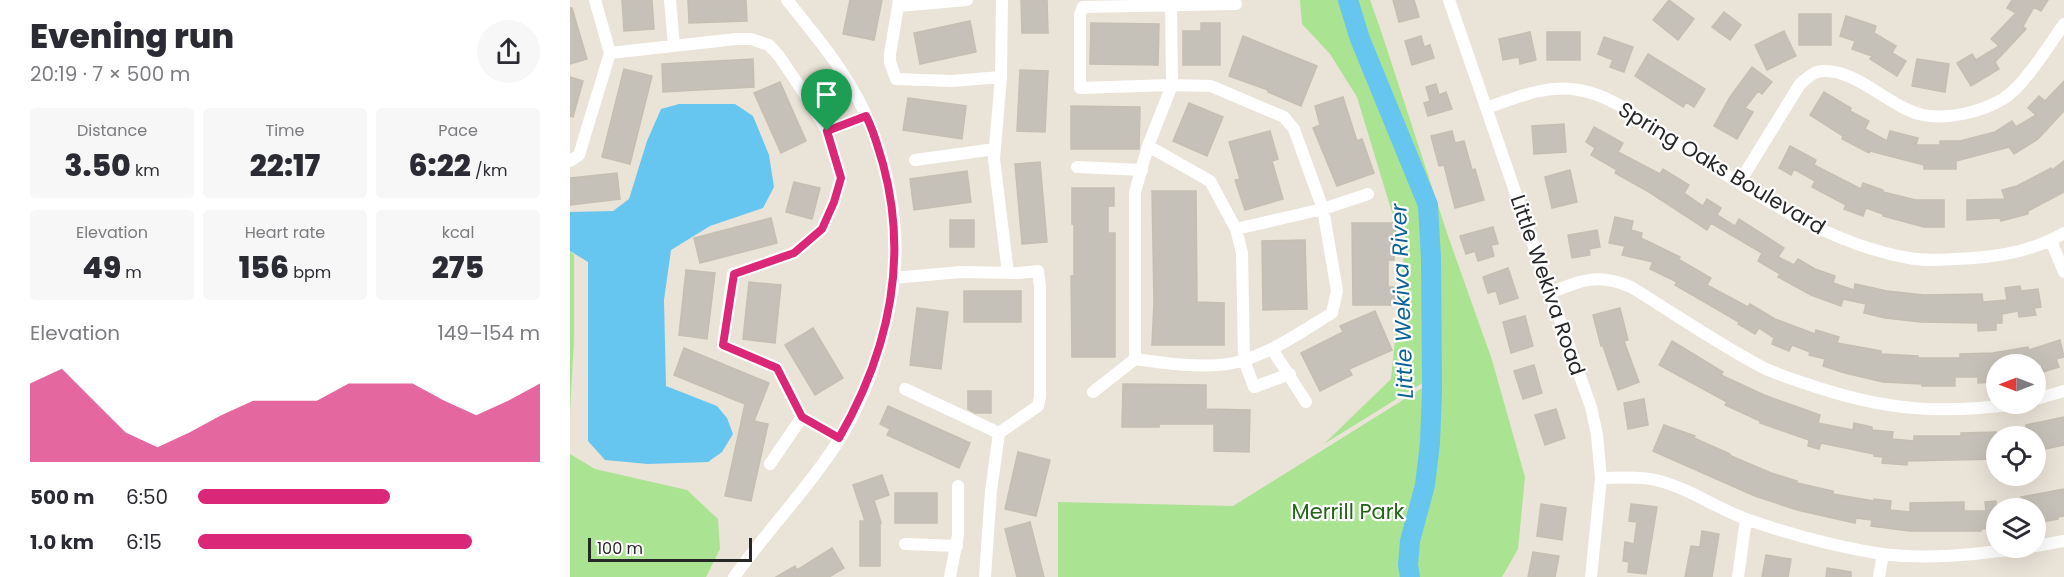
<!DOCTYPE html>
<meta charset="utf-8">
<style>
:root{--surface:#fff;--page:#f7f7f7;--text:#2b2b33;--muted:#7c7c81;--accent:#db2777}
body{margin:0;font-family:Poppins,sans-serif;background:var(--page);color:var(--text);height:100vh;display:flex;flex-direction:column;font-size:22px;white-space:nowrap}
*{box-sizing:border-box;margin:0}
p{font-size:20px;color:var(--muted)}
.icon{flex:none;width:33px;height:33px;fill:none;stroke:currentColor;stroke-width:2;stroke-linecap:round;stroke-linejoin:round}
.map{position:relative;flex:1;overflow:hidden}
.panel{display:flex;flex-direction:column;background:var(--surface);width:570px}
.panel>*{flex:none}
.needle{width:39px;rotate:270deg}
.fabs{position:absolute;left:1416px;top:354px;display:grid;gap:12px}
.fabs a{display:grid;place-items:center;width:60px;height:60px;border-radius:50%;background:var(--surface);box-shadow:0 6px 24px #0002;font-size:30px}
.scale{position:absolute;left:18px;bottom:15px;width:164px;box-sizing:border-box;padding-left:6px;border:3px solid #272727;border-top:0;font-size:16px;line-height:21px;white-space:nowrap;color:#272727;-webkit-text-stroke:4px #fff;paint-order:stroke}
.pin{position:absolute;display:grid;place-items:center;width:51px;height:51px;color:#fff;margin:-62px -26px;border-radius:50% 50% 50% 0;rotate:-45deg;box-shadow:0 0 6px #0007}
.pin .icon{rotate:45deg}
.round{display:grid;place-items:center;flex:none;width:63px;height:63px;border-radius:32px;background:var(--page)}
.head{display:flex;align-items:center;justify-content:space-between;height:102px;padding:0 30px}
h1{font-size:33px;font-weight:800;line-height:45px}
.metrics{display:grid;grid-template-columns:repeat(3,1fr);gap:9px;height:102px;padding:6px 30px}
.metrics div{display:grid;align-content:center;border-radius:6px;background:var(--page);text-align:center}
.metrics b{font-size:30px;font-weight:800}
.metrics small{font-size:16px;font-weight:400}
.metrics p{font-size:16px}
.chart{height:168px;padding:12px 30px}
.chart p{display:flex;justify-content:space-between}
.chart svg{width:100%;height:108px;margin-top:6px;fill:var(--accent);opacity:.7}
ul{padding:0 30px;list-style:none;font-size:20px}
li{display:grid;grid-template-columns:96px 72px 1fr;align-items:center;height:45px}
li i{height:15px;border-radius:8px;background:var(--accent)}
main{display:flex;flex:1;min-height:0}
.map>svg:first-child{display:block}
.green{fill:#aae392}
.water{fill:#67c6f0}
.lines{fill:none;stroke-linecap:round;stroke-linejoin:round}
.river{stroke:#67c6f0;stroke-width:20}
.building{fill:#c5c0b8;stroke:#c5bfb2;stroke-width:1.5}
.minor{stroke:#fff;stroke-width:12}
.route-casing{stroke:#fff;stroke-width:12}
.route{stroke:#db2777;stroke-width:8}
.labels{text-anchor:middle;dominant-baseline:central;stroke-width:4.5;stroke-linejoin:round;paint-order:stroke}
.street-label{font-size:21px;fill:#272727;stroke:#fff}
.park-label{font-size:21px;fill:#246417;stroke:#fff}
.water-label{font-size:22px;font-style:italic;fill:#0b6198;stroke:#fff}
</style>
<main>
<section class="panel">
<div class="head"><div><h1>Evening run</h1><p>20:19 · 7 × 500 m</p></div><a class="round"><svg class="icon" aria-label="share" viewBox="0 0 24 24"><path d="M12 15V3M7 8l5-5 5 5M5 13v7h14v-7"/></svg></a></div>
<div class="metrics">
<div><p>Distance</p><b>3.50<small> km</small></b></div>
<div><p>Time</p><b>22:17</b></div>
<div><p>Pace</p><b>6:22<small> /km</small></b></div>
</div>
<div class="metrics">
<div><p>Elevation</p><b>49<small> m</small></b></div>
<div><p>Heart rate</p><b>156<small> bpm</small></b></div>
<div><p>kcal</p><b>275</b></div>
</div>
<div class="chart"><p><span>Elevation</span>149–154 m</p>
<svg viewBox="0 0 160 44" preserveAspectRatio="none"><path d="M0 44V12L10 6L20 19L30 32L40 38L50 32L60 25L70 19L80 19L90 19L100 12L110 12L120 12L130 19L140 25L150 19L160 12V44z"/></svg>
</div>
<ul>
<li><b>500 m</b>6:50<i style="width:56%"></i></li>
<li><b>1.0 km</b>6:15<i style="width:80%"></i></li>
</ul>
</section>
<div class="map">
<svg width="1494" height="577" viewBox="0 0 1494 577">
<rect width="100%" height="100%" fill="#eae3d8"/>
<path class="green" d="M730,0H800L810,28L878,236L922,360L955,477L948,549L932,577H844L842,564L844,542L857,483L863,427L861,383L854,382L754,444L821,379L834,252L787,97L760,54L732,24Z
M0,251L4,255V340L0,411Z
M857,385C857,418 856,450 851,482C846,513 833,545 839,577H488V502L663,506Z
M0,454L25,469L117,490L148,519L150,549L136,577H0Z"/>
<path class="water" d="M109,104H165L183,116L199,155L204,187L193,208L140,226L101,250L94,300L96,386L147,406L157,418L163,434L152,452L138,462L78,464L35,460L18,441V262L0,251V212L43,211L59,199L77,141L91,109Z"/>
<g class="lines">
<path class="river" d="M778,0L790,39L858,205L861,259L862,390L860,443L855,485L840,541L838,565L840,577"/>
</g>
<path class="building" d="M52,0H82L84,29L54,31Z
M118,0H176L177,21L119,23Z
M280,0H312L304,40L273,34Z
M451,0H477L478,33H452Z
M823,0H844L849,17L829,22Z
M1099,0L1124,19L1108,40L1083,20Z
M1442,0H1478L1471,11L1464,7L1453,26L1456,29L1425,62L1429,69L1401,86L1387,63L1402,54L1406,60L1429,46L1421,39L1446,13L1437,8Z
M0,8H2L17,59L0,64Z
M1154,12L1171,25L1160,40L1142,27Z
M1229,14H1261V45H1229Z
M1276,16L1306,26L1304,33L1326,46L1322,53L1336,61L1327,76L1300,59L1302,56L1282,49L1285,41L1270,36Z
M400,21L406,52L350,64L344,33Z
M521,23L589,24L588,65L520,64Z
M631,23H650V65H613V31H631Z
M1214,31L1226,56L1197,70L1185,45Z
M960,32L966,60L950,64L949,57L933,60L929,39Z
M977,32H1010V60H977Z
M673,36L747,66L731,106L698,92V90L659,76Z
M851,36L854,47L860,45L864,58L842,65L835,41Z
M1034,37L1063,47L1054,72L1040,67L1043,60L1028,54Z
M1078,54L1135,89L1124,107L1116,102L1113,107L1065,76Z
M183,59L184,87L93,92L92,64Z
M1347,59L1379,64L1375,92L1342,86Z
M1182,67L1202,82L1192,94L1188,91L1175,108L1183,112L1167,139L1144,126L1160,97Z
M54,69L82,76L60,164L32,157Z
M450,70L478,71L475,132L447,131Z
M0,77L13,81L3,117L0,116Z
M1494,81V111L1468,139L1444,154L1439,147L1386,161V169H1354V165L1300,151L1299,153L1272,139L1273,136L1240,115L1254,92L1281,108L1280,111L1299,121L1295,129L1317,141L1320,131L1348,138L1346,145H1370V141H1390L1425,132L1442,121L1446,127L1466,115L1458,108L1469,96L1475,101Z
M210,82L236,141L211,153L184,93Z
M866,84L869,95L876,92L882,109L858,116L854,103L860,101L856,87Z
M773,97L787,141L792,139L804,173L767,186L743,128L750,125L745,106Z
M338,98L396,106L392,139L333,130Z
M619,103L653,117L637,156L603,141Z
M501,106L570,107L569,149H501Z
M994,124L996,152L964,154L962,126Z
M1024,127L1053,143L1048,152L1090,174L1093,169L1119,185L1114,193L1133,206L1137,199L1151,208L1147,215L1165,226L1169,219L1214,248L1208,257L1224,265L1228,259L1245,269L1265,276L1263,283L1284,290L1285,284L1317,291L1354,295L1412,294L1413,302L1437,300L1435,288L1450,286L1451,291L1468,289L1471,307L1464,308L1466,315L1449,317L1448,311L1432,314V323H1426V330L1408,331V323L1351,322L1315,318L1294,313L1296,304L1273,299L1271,306L1241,295L1208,277L1210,274L1188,261L1192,253L1141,223L1137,230L1079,192L1045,173L1047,170L1021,155L1025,148L1016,142Z
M700,131L708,159L702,161L713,199L675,210L665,180L670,179L659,142Z
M882,131L885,143L894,141L902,170L905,169L914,200L885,208L874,165L869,166L861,136Z
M1220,146L1246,160L1244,165L1291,189L1293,183L1313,190V192L1346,200H1374V227H1354L1313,216V214L1296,208L1293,216L1274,209L1276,205L1242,187L1245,181L1224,169L1221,175L1209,168Z
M1494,161V192L1458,211V214L1431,221L1430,218L1397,220V200L1435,199L1432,190L1447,186L1481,168L1482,170Z
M470,162L477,242L452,244L445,164Z
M1000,170L1007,202L982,208L975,177Z
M397,171L401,202L344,210L340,179Z
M47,173L50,199L0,205V178Z
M224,182L250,188L242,219L216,212Z
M502,188H544V206H538V233H545V357H502L501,276H504V224H502Z
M582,191H626L627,302L654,303V345H582L584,302Z
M1045,217L1063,221L1061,230L1072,233L1071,238L1110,257L1108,259L1141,278L1137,285L1178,307L1180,304L1205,319L1245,334L1246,330L1269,337L1267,343L1311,351V354L1348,356V358H1390V354L1423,353L1458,347L1459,350L1490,340L1494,357L1486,359L1489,367L1473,372L1471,364H1423L1424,382L1408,383V377H1385V386H1352V384L1313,382L1275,373L1253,366L1255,359L1239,355L1240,352L1222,345L1219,351L1202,344L1204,338L1189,328L1185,334L1168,324L1169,322L1105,285L1107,282L1080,269L1083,262L1052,255L1055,246L1039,243Z
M201,218L207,243L130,263L124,238Z
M380,220H404V247H380Z
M782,223H826L824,260H818V287H826V305H783Z
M923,227L928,244L921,245L924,256L908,261L905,251L896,254L890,236Z
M1027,230L1030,247L1019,249L1020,255L1002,258L998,235Z
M735,240L737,309L693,310L692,241Z
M938,268L948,298L930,304L926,291L918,293L913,277Z
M116,270L145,273L137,339L109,335Z
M179,282L211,285L205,343L173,339Z
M394,291H451V322H394Z
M347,308L378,312L371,369L340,365Z
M1050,308L1058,340L1054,341L1069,382L1048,390L1033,346H1031L1023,315Z
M805,311L822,350L779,369L782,375L750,391L731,353L773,332L770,326Z
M955,316L963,346L941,353L933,322Z
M243,328L273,378L245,395L215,345Z
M1102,341L1153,372L1151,375L1194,395L1250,415L1248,423L1283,430L1284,423L1302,427V430L1323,432L1322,439L1344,441V436H1391V433L1426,432V459L1337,461V465L1312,463L1313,457L1304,456V454L1251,443L1249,449L1238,446L1239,440L1190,423V421L1155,405L1157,402L1089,365Z
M114,348L199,383L184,421L198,424L181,501L155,496L175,404L104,375Z
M964,365L972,393L953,399L944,371Z
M553,384L636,385V409L680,410L679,452L644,451V424H589V427H552Z
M398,391H421V413H405L398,409Z
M1074,399L1078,425L1058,429L1054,403Z
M318,406L400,443L389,468L317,435L320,429L310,424Z
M986,409L995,438L975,445L965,415Z
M1494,417V445L1466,451V436H1458L1456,425Z
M1094,425L1125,436L1124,438L1160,454L1159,455L1201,473L1227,481V483L1263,491V494L1304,501V499L1321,501L1320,510L1340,512V503L1394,502V511H1416L1415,502L1426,501V528L1411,529V531H1340L1301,526L1302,520L1286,518L1285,523L1227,510L1185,496L1083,451Z
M448,452L480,460L466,516L435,509Z
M312,475L319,495L304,500L311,523H310V566H290V521H295L283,485Z
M1494,489V516L1488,517V519L1466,523V508H1453L1451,497Z
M325,493H367V523H325Z
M971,504L996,508L992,540L967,536Z
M1061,504L1087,507L1076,574L1058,572L1059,562L1053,561L1055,542L1064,544L1067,522L1059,521Z
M460,522L474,577H447L435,529Z
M1132,531L1149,534L1142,577H1115L1121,546L1130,547Z
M262,548L274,568L259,577H206L225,566L227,570Z
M963,552L989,556L985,577H958Z
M1196,555L1221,559L1218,577H1192Z
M1257,568L1281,572V577H1256Z"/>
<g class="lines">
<path class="minor" d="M100,0L104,46
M329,0L320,54V62L326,79L382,81L431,77
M432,0L431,77L424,159L438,273
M879,0L980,293L1021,407L1027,435L1031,478L1021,577
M329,6L397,0
M40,53L166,39H181L199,45L209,56L236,96L257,131L271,178L264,202L252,229L224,253L163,274L153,345L207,368L232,417L200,464
M916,108C946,98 976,84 1009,90C1045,96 1077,124 1108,144C1180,190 1253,243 1339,258C1360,262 1382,259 1403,258C1434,256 1467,249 1494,233
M257,131L296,116
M578,146L640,181L666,229L672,253L674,360L684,387L720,374
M345,160L425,149
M0,161L9,155L40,53L25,0
M507,167L572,170
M1169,183L1230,84C1237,78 1244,71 1253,71C1287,69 1320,108 1353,115C1378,120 1411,112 1433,99C1454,86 1479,45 1494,24
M666,229L753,209L798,194
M1481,241L1494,272
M323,278L391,272L449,273L468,271L470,287V396L468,406L429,433
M980,293C1011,280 1028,273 1061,287C1105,314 1148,344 1194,368C1211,376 1231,382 1249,388C1321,411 1372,414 1447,404
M702,349L736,402
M565,359C593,363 635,369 663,363C699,355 731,332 762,313L767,291L753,209L724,129L714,117L641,86L602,85L510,88V14L513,7L666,4
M565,359V192L578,146L602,85L601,0
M335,389L429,433
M523,392L565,359
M1466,399L1494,391
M232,417L269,438
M1031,478C1049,478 1068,476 1086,480C1119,488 1147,509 1179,520C1222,535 1267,547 1312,554C1359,560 1408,554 1454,548
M335,544L387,546
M1466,546L1494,541
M164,577C194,535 230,497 259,455C300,398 330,300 325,231C322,195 314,158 300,125C282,78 248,39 217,0
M380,577L388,535V486
M415,577L421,491L429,433
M1168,577L1176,519
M1309,577L1313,554"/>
</g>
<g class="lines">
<defs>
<path id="route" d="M296,116C304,131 308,148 313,164C339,260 318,353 269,438L232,417L207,368L153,345L164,274L224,253L252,229L264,202L271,178L257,131Z"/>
</defs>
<use href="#route" class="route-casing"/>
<use href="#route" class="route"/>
</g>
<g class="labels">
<g class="street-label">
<text transform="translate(1152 168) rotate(31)">Spring Oaks Boulevard</text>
<text transform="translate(978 285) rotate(71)">Little Wekiva Road</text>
</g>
<g class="park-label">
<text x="778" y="511">Merrill Park</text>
</g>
<g class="water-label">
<text transform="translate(832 301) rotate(-92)">Little Wekiva River</text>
</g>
</g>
</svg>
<div class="fabs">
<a><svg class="needle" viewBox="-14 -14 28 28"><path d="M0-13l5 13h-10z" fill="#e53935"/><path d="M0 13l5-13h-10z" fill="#7c7c81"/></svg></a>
<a><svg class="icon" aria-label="locate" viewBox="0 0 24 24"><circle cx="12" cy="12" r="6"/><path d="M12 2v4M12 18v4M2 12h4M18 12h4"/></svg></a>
<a><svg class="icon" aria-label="layers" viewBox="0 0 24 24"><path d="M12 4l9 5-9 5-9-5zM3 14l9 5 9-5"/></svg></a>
</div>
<div class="scale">100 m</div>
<div class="pin" style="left:257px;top:131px;background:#1e9e55"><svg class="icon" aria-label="arrive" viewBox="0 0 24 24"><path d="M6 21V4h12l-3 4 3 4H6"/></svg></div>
</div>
</main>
